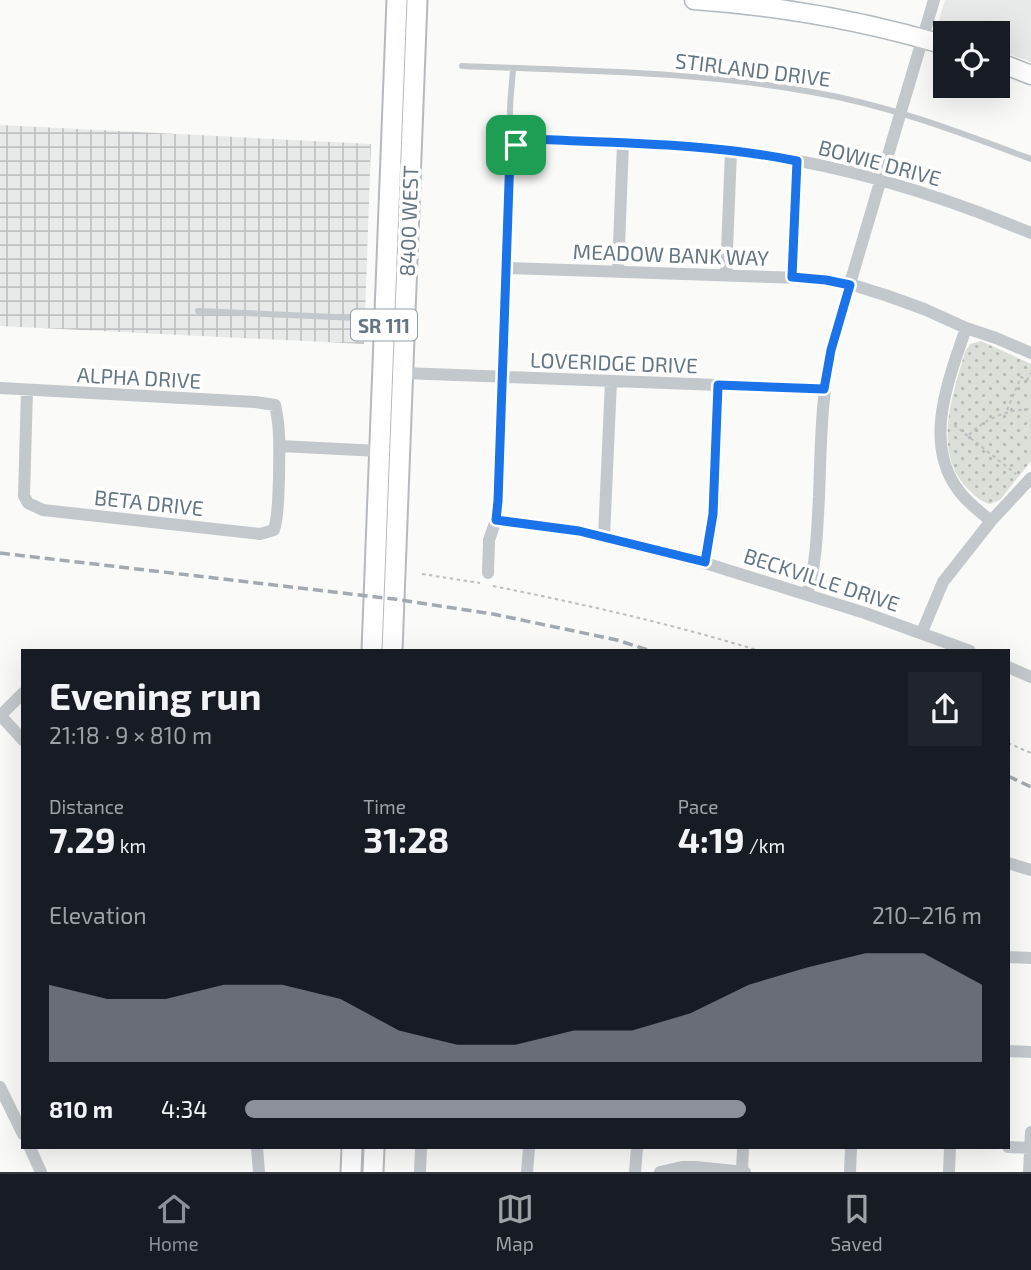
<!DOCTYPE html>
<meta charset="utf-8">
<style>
:root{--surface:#171b24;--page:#20242c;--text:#f1f3f6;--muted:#9ea1a6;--line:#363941;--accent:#8c9099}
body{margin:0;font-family:"Exo 2",sans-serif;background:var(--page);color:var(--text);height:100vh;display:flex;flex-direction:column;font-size:26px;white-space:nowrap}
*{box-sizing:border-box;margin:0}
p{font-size:23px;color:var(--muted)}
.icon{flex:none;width:38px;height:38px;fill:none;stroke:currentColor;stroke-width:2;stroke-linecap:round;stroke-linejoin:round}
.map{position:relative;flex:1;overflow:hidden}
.sheet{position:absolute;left:21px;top:649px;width:989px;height:500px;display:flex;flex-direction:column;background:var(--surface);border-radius:0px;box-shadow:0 7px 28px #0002}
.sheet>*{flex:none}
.buttons{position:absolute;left:933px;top:21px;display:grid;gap:14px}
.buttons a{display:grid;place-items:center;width:77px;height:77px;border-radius:0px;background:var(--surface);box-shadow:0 7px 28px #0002;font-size:35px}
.pin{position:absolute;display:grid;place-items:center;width:60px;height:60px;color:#fff;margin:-30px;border-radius:14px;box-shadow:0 4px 10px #0006}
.round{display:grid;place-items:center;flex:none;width:74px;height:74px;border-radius:0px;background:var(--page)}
.summary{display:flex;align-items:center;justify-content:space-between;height:119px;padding:0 28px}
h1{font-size:38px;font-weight:700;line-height:52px}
.figures{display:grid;grid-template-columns:repeat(3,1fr);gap:10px;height:119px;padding:7px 28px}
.figures div{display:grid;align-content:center}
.figures b{font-size:35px;font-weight:700}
.figures small{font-size:19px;font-weight:400}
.figures p{font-size:19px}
.chart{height:196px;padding:14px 28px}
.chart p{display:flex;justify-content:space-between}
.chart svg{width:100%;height:126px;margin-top:7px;fill:var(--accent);opacity:.7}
ul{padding:0 28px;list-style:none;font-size:23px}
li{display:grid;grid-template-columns:112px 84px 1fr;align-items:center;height:52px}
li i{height:18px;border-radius:9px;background:var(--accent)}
.tabs{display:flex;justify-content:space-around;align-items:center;height:98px;border-top:2px solid var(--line);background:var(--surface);font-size:19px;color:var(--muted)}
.tabs a{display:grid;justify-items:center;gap:4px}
.tabs .current{color:var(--accent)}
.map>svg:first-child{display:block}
.built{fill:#e8e9e9}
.industrial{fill:url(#industrial-grid)}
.grass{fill:url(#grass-dots)}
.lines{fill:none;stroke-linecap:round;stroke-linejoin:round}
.secondary-casing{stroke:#b3babf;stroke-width:21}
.primary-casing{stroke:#b5babe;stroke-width:23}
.path{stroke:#bbbfc2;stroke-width:2;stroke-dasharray:3.5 3.5;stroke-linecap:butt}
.lane{stroke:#c3c8cc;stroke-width:6}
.street{stroke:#c3c8cc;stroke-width:12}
.secondary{stroke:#fff;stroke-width:18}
.primary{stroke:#fff;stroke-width:19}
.rail{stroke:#a2aab0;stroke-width:3.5;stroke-dasharray:10 5;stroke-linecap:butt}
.route-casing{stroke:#fff;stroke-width:14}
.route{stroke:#1a73e8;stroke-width:9}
.labels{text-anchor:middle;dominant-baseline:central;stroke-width:7;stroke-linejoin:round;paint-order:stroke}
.shield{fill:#fff;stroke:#939fa8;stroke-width:2}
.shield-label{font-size:19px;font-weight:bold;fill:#657683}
.street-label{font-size:21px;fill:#657683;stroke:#fff}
</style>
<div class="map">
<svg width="1031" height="1172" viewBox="0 0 1031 1172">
<defs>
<pattern id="industrial-grid" width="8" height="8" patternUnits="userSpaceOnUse" patternTransform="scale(1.75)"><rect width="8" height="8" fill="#e8e9e9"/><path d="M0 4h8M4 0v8" fill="none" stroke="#c0c1c2"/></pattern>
<pattern id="grass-dots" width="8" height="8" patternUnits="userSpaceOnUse" patternTransform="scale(1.75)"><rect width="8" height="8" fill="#dadfd7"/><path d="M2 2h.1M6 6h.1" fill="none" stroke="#b4b9b4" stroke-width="1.8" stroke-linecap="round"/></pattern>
</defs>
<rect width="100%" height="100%" fill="#fafaf8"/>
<path class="built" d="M945,0H1031V62L998,50V33H948L944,31L940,25L939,20Z"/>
<path class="industrial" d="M0,125L371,144L364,344L0,326Z"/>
<path class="grass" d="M981,341L1031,364V461L1000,500L990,504C981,502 974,495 968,489C931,452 953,394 965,352L970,344Z"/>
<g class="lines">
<defs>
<path id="secondary" d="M694,0C781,6 861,20 945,45
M998,62L1031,75"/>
<path id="primary" d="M372,651L397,0
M392,651L417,0
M351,1172L352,1148
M373,1172L374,1148"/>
</defs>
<use href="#secondary" class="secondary-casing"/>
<use href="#primary" class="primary-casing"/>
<path class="path" d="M1007,410L1021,377L1027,380L1031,373
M954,425L1016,474
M969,435C986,418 1007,410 1031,409
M422,574L480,583
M493,586C583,604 672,624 760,651
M1008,743L1031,753"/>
<path class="lane" d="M462,66C579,71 697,71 812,92C888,105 959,132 1031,159
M513,68C512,91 505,125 516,145
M198,311L381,319"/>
<path class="street" d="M506,268L802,278L850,284L888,296L924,309L966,328L996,338L1031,353
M618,271L623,143
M726,275L731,151
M792,277L797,161
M966,328C949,379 922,443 959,491C967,502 980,512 991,521
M402,373L824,389
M0,388L255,402L275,405C281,430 279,454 279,479C278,496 279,513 274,530L260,534L43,510L28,503L24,496L27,390
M280,446L379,451
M496,520L579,531L705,563L865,613L970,651
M604,537L611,381
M705,563L714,514L718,385
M488,573L489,540L496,520L498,501L510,160C511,148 517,141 529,139C604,142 679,144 754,154C849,166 942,196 1031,233
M807,594C817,562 817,530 819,497C821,442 821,388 835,334L934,0
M922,632L943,582L991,521L1031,478
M1008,667L1031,677
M0,715L23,740
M0,716L23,693
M1008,863L1031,870
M1008,957L1031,958
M1008,1051L1031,1052
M0,1087L23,1134
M1008,1147L1030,1148
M30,1148L41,1172
M257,1148L259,1172
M420,1172L421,1148
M527,1172L529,1148
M635,1172L637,1148
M660,1172L682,1167H695L745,1172
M742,1172L743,1148
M850,1172L851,1148
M949,1172L950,1148
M1029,1172L1031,1132"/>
<use href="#secondary" class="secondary"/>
<use href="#primary" class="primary"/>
<path class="rail" d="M0,553L394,599L493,614L617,640L651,651
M1008,776L1031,787"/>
</g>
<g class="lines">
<defs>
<path id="route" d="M529,139C618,143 709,143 797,161L792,277L826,280L850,285L831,350L824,389L718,385L713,514L705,562L579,531L496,520L498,501L510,154C514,145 519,141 529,139Z"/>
</defs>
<use href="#route" class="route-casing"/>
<use href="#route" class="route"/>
</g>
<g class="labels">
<rect class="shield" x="351" y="309.5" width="66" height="31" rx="5"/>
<g class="shield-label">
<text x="384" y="325">SR 111</text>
</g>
<g class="street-label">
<text transform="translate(753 69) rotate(7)">STIRLAND DRIVE</text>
<text transform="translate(880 162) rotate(15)">BOWIE DRIVE</text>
<text transform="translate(408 221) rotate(-88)">8400 WEST</text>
<text transform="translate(671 254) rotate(2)">MEADOW BANK WAY</text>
<text transform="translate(614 362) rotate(2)">LOVERIDGE DRIVE</text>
<text transform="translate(139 377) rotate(3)">ALPHA DRIVE</text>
<text transform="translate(149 502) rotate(6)">BETA DRIVE</text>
<text transform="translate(822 579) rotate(18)">BECKVILLE DRIVE</text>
</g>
</g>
</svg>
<div class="buttons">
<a><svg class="icon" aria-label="locate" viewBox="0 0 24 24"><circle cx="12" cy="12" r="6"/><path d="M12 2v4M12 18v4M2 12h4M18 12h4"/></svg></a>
</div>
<div class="pin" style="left:516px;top:145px;background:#1e9e55"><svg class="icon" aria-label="arrive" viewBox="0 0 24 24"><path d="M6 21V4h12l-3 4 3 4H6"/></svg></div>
<section class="sheet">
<div class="summary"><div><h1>Evening run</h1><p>21:18 · 9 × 810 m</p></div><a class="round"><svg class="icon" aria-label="share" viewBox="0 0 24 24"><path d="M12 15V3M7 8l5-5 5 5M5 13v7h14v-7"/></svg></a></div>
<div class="figures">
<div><p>Distance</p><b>7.29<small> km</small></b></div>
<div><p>Time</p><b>31:28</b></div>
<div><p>Pace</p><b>4:19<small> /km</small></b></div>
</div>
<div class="chart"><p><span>Elevation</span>210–216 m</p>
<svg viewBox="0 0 160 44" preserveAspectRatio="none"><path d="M0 44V17L10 22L20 22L30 17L40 17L50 22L60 33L70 38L80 38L90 33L100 33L110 27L120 17L130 11L140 6L150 6L160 17V44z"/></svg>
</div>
<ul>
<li><b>810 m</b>4:34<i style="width:68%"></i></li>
</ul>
</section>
</div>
<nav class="tabs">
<a class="current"><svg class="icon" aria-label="home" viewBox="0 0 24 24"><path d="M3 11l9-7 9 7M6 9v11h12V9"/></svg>Home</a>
<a><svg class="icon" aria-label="map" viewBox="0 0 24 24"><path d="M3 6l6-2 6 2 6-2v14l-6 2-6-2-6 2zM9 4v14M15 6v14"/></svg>Map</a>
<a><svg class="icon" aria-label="saved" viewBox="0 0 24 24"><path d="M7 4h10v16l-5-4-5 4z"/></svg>Saved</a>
</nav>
